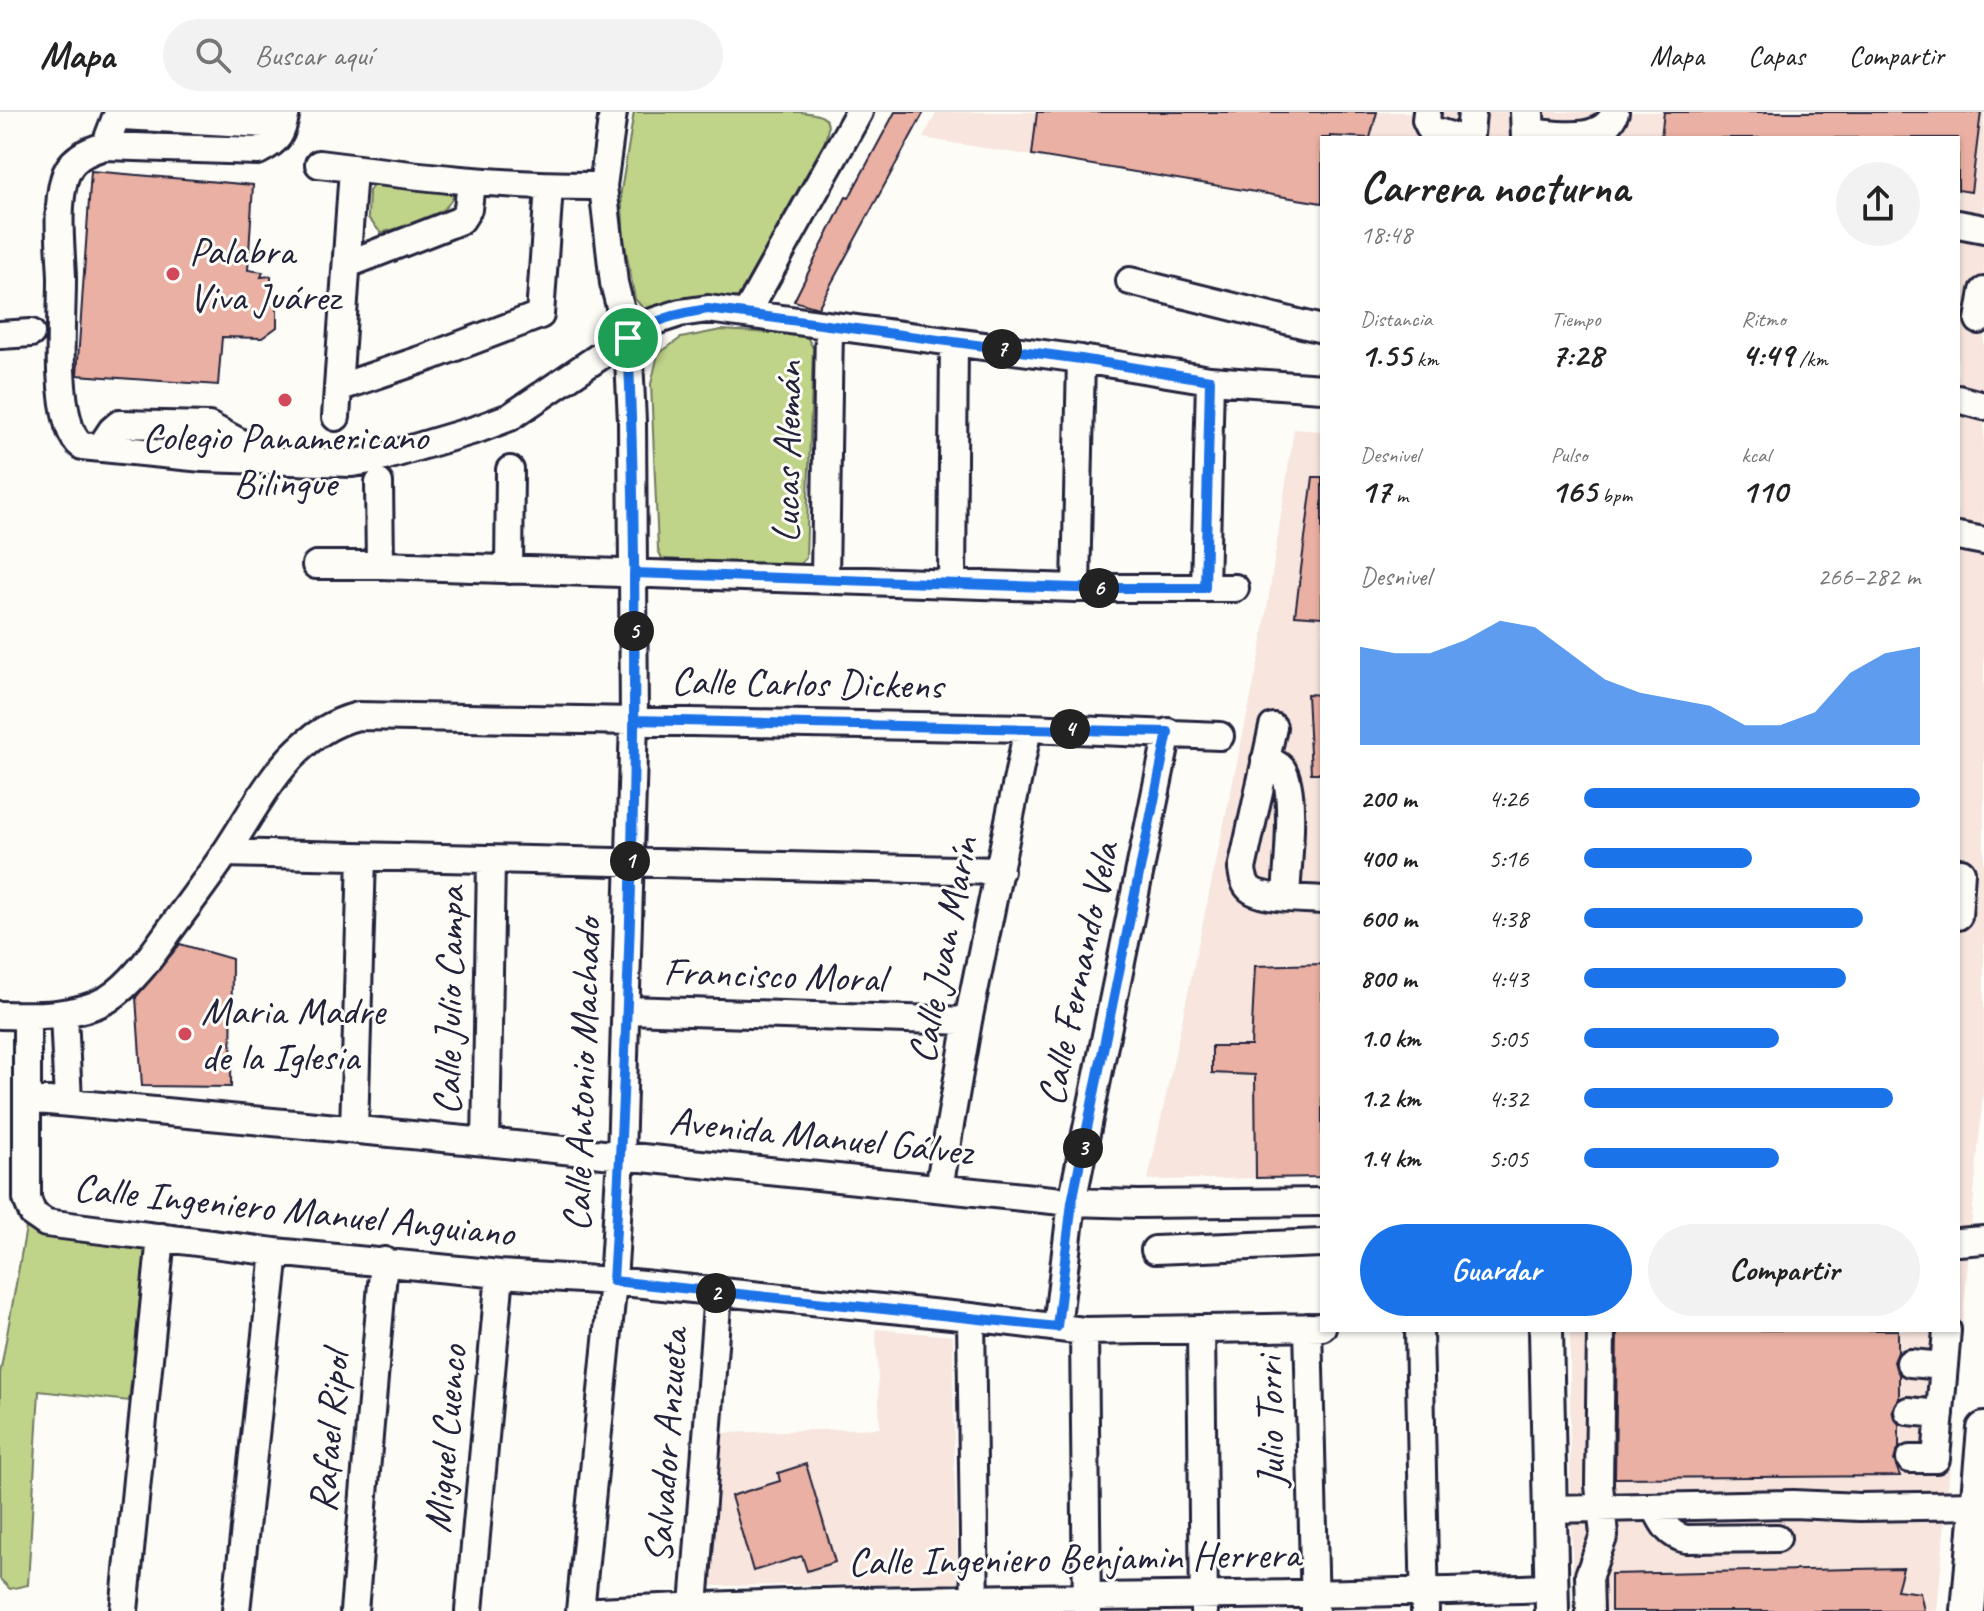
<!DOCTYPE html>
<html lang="es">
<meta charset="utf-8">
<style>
:root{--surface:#fff;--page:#f2f2f2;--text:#222;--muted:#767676;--line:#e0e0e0;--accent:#1a73e8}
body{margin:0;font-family:Caveat,sans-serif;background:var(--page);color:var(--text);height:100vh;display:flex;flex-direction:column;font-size:30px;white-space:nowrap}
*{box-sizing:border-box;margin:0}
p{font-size:26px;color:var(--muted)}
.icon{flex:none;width:44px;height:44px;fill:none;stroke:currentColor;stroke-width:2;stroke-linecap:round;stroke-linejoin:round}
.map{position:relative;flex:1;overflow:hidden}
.panel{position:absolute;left:1320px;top:24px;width:640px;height:1196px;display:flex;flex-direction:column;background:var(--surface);border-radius:0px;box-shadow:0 2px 6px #0004}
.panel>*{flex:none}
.pin{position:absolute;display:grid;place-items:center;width:68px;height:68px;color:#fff;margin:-34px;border:4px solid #fff;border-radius:50%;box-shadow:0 2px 8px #0007}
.km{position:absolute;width:40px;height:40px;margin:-20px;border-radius:50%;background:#222;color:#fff;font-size:22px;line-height:40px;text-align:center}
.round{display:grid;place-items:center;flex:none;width:84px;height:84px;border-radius:42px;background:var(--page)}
.overview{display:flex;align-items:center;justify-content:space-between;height:136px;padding:0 40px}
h1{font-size:44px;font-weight:700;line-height:60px}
.metrics{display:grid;grid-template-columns:repeat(3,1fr);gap:12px;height:136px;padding:8px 40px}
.metrics div{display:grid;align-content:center}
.metrics b{font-size:34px;font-weight:700}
.metrics small{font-size:22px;font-weight:400}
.metrics p{font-size:22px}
.chart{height:224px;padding:16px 40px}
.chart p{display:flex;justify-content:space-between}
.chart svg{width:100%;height:144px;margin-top:8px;fill:var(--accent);opacity:.7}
.button{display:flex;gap:16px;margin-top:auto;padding:16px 40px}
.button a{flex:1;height:92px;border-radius:48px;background:var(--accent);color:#fff;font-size:32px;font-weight:700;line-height:92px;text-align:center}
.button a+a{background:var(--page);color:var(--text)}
ul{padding:0 40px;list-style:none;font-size:26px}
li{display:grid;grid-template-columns:128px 96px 1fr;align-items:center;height:60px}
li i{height:20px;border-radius:10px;background:var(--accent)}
header{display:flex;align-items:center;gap:48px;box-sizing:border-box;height:112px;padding:0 40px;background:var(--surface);border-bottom:2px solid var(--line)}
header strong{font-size:38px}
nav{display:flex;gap:44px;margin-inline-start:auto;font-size:28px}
.search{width:560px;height:72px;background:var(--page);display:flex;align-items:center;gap:20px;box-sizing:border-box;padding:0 28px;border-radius:44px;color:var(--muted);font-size:30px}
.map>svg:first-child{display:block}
.built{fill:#f7e5de}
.green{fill:#bfd389;stroke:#707a62;stroke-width:2}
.building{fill:#e9b0a3;stroke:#22223b;stroke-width:2}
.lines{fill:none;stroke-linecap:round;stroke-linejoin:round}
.minor-casing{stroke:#22223b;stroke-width:32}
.major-casing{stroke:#22223b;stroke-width:38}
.minor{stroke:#fdfcf7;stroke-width:26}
.major{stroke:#fdfcf7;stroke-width:32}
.route-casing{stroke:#fff;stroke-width:16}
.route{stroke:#1a73e8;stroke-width:10}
.poi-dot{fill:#d1495b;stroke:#fdfcf7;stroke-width:3}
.labels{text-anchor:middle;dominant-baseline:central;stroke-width:6;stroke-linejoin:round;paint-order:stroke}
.poi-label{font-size:40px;fill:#22223b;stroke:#fdfcf7;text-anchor:start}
.street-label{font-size:40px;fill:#22223b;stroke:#fdfcf7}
</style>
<header>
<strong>Mapa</strong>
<div class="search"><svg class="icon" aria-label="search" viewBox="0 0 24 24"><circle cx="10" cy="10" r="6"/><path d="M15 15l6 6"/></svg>Buscar aquí</div>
<nav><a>Mapa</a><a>Capas</a><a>Compartir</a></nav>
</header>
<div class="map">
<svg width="1984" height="1499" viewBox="0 0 1984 1499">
<rect width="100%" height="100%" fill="#fdfcf7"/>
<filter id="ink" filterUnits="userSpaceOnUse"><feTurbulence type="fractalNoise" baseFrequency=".0125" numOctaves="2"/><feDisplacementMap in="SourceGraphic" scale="16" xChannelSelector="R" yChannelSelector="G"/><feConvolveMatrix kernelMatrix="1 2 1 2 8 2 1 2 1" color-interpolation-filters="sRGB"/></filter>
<g filter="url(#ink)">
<path class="built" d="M937,0H1984V970L1937,1499H1574L1570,1373V1218H1958V26H1322V91L923,26Z
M1294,317L1322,319V1065L1148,1068L1260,543Z
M876,1217L953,1224L954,1354L958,1471L711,1474L723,1321L880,1316Z"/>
<path class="green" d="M634,0H801C825,3 834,5 824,31L738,185L704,188L647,201L635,187L624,128L621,79Z
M375,71L448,76L454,80C451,106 402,114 381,121L368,106L369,79Z
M721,218L806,223L813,236L806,446L799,453H665L658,438L651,272L658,242L681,226Z
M27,1110L146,1131L129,1289L39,1279L28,1473L10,1477L0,1467V1262Z"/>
<path class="building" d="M895,0H924L818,196L794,189L846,85L849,86L854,76Z
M1037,0H1377L1370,26L1330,24V26H1322V91L1032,43Z
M1664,0H1981L1971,80L1958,78V26H1661Z
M91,59L253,73L248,158L263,160L261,165L271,164V190L277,196V215L262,226L222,225L218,273L77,263Z
M1313,365H1322V505L1295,503Z
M1307,582L1322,583V661H1311Z
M180,832L232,847L231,975L142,974L136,885Z
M1322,852V1065L1256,1066L1255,963L1212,961V934H1251L1255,854Z
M1617,1218H1898V1240L1894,1250L1899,1262V1286L1892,1298L1894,1306L1899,1312V1336L1894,1348L1900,1364L1615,1366Z
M806,1352L835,1450L807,1459L802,1444L753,1459L731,1384L780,1369L778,1361Z
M1903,1456L1897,1478L1920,1481L1924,1499H1611V1462Z"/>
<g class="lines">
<defs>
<path id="minor" d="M286,0C281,23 280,28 258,39L105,34C87,39 69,47 64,68C56,98 61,135 62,166C62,212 56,271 69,314C72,323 75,329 82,334L203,346L352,351L377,347L478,317L510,305L649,211L680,201L708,197L1081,247L1210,268L1322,276
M1427,0L1426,8L1431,18L1458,26
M1528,20C1556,22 1603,33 1615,0
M1466,26L1470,23L1472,0
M105,34L115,8L122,4L283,13
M319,52C413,64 508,75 603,74
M1958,112L1984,117
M348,152L461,108L468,97L471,70
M1130,169L1322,217
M747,200L859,0
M1979,208L1984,179
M0,223L31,221
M338,276L429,245L540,203L549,75
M1958,287L1984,294
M336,305L353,57
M100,336L112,318L119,312L209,314L239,330L258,348
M379,371L380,453
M1958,424L1984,429
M316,453H380L1076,476H1235
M509,458L510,358
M825,466L829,215
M952,471L954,230
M1076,476L1081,247
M1205,476L1210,268
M1273,615L1242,757C1243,764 1244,771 1249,776C1260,788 1306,786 1322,788
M1265,648C1272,650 1277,651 1282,657C1297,679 1287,756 1286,785
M225,741L1000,759
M1958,804L1961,760
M627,898L968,909
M64,901L68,990
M0,903C35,904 76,905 108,887C133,871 152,843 169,819C188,793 208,767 226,740C262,686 290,621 358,604L1028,616L1220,624
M27,904V1087L33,1102L46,1111L275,1140L500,1162L613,1169L971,1205L1084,1219L1322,1215
M27,987L486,1030L1072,1090L1138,1092L1322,1090
M354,1017L362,745
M486,1030L491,749
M939,1076L968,909L1028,616
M1958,1130L1984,1128
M1155,1138L1322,1131
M971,1205L975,1499
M1057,1215L1072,1090L1168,620
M1308,1215L1315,1499
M1201,1217L1204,1499
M1419,1218L1425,1499
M1084,1219L1087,1499
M1910,1251L1944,1254
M1908,1299L1940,1302
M1910,1347H1936L1947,1218
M1655,1395C1663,1411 1668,1423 1686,1427L1777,1426
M1549,1397L1793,1392L1860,1395L1978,1393
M694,1494L718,1181
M124,1499L161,1125
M236,1499L275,1140
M354,1499L384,1149
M469,1499L500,1162
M580,1499L613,1169L621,1045L634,608L632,310L628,226L614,171L603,74L613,0
M598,1499C916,1482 1234,1487 1551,1476
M1590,1499L1589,1463L1604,1423L1599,1373L1601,1218"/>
<path id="major" d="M1527,0L1528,26
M1546,1218L1552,1499
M1968,1499L1984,1317"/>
</defs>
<use href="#minor" class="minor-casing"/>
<use href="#major" class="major-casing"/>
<use href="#minor" class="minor"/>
<use href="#major" class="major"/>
</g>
</g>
<g class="lines" filter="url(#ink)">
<defs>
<path id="route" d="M628,226C642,540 632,855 613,1169L1057,1215L1072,1090L1168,620L634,608V461L1076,476H1205L1210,268L1081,247L708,197C676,202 655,207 628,226"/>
</defs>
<use href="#route" class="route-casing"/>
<use href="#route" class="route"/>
</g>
<g class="poi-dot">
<circle cx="173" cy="162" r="8"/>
<circle cx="285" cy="288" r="8"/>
<circle cx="185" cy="922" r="8"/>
</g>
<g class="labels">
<g class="poi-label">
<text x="189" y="139">Palabra<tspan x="189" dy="46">Viva Juárez</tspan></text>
<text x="285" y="325" text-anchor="middle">Colegio Panamericano<tspan x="285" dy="46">Bilingue</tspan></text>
<text x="201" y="899">Maria Madre<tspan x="201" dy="46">de la Iglesia</tspan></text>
</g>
<g class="street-label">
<text transform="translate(787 340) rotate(-89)">Lucas Alemán</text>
<text transform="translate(807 571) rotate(1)">Calle Carlos Dickens</text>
<text transform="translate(943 838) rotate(-79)">Calle Juan Marín</text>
<text transform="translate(1078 862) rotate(-78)">Calle Fernando Vela</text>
<text transform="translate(774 863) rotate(2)">Francisco Moral</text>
<text transform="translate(449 889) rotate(-89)">Calle Julio Campa</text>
<text transform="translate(582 963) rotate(-88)">Calle Antonio Machado</text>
<text transform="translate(821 1024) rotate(6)">Avenida Manuel Gálvez</text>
<text transform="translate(294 1098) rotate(6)">Calle Ingeniero Manuel Anguiano</text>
<text transform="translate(1270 1310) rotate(-91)">Julio Torri</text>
<text transform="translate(329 1320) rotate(-85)">Rafael Ripol</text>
<text transform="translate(445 1327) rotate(-85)">Miguel Cuenco</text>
<text transform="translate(666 1334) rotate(-86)">Salvador Anzueta</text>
<text transform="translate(1074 1446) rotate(-1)">Calle Ingeniero Benjamin Herrera</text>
</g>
</g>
</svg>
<div class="pin" style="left:628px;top:226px;background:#1e9e55"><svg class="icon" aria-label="arrive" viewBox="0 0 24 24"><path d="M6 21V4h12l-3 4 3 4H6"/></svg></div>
<b class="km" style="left:630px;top:749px">1</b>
<b class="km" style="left:716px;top:1181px">2</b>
<b class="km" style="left:1083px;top:1036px">3</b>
<b class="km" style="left:1070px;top:617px">4</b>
<b class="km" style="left:634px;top:519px">5</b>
<b class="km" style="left:1099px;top:476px">6</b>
<b class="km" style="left:1002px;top:237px">7</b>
<section class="panel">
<div class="overview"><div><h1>Carrera nocturna</h1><p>18:48</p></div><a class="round"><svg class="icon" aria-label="share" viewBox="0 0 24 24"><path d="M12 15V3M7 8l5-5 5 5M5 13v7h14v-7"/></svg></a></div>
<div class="metrics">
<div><p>Distancia</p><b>1.55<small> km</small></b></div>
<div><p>Tiempo</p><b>7:28</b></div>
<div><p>Ritmo</p><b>4:49<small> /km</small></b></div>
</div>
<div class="metrics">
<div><p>Desnivel</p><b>17<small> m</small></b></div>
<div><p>Pulso</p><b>165<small> bpm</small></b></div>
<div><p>kcal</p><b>110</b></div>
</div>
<div class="chart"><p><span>Desnivel</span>266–282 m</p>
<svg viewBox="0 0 160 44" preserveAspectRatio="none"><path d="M0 44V14L10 16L20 16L30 12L40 6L50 8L60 16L70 24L80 28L90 30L100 32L110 38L120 38L130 34L140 22L150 16L160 14V44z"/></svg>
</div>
<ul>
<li><b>200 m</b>4:26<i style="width:100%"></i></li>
<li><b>400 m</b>5:16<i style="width:50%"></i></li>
<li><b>600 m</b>4:38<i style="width:83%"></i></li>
<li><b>800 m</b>4:43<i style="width:78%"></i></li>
<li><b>1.0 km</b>5:05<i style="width:58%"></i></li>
<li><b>1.2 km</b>4:32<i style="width:92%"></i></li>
<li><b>1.4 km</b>5:05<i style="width:58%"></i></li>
</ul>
<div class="button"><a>Guardar</a><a>Compartir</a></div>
</section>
</div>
